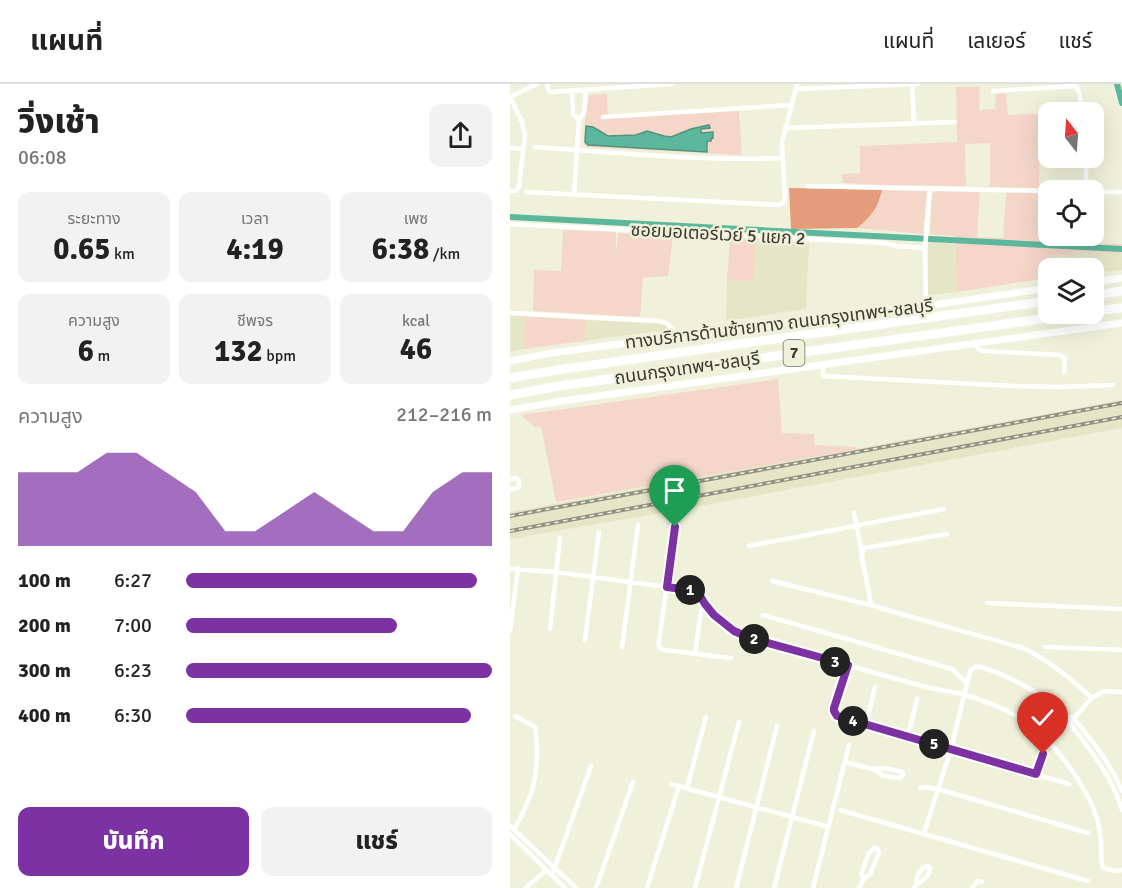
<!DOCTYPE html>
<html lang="th">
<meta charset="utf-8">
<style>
:root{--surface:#fff;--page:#f2f2f2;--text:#222;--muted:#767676;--line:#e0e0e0;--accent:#7d32a3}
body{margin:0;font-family:Signika,"Noto Sans Thai",sans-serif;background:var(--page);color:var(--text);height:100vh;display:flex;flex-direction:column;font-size:22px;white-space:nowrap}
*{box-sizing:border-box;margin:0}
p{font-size:20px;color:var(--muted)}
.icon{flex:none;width:33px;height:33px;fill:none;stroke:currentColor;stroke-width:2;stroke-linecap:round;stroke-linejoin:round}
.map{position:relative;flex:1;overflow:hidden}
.panel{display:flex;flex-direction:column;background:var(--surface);width:510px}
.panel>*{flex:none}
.needle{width:39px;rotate:343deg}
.fabs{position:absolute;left:528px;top:18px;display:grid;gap:12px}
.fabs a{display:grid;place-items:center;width:66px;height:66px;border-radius:12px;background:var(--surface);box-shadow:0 6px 24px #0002;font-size:30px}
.pin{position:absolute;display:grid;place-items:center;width:51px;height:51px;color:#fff;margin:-62px -26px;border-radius:50% 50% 50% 0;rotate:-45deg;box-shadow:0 0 6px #0007}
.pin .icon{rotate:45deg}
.km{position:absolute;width:30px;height:30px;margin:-15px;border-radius:50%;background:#222;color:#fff;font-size:16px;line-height:30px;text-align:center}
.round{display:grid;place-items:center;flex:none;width:63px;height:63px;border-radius:12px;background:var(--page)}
.head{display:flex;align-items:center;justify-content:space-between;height:102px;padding:0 18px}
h1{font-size:33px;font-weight:800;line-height:45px}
.figures{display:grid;grid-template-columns:repeat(3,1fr);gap:9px;height:102px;padding:6px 18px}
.figures div{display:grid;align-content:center;border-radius:12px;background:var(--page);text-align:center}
.figures b{font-size:30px;font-weight:800}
.figures small{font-size:16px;font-weight:400}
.figures p{font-size:16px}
.chart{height:168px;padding:12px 18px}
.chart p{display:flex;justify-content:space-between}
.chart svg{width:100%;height:108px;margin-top:6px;fill:var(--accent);opacity:.7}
.primary-button{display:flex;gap:12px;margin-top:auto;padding:12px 18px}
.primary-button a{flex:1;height:69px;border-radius:12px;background:var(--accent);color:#fff;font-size:24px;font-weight:800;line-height:69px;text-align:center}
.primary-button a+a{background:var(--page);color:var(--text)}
ul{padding:0 18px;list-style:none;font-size:20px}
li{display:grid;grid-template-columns:96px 72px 1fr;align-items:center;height:45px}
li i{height:15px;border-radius:8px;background:var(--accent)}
header{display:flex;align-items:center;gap:36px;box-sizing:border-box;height:84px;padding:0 30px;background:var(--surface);border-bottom:2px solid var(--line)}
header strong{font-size:28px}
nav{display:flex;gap:33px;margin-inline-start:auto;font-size:21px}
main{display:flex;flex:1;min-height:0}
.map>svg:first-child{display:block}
.built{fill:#e5e6c8}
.green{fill:#f5d7ca}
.forest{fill:#e49c7a}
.water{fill:#5cb89d;stroke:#52927d;stroke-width:1.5}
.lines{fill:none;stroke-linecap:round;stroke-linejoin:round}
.canal{stroke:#5cb89d;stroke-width:6}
.minor{stroke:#fff;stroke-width:4.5}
.secondary{stroke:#fff;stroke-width:7}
.motorway{stroke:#fff;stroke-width:9}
.rail-casing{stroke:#929283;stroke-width:4}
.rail{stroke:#f0f1da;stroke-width:1.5;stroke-dasharray:4.5;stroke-linecap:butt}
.route-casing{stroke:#fff;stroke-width:12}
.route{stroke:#7d32a3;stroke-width:8}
.labels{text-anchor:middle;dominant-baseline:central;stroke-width:5;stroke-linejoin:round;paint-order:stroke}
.shield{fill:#f0f1da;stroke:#717164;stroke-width:1.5}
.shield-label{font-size:16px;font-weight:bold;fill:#3a3a31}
.street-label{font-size:18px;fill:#3a3a31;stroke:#f0f1da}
</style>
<header>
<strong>แผนที่</strong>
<nav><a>แผนที่</a><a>เลเยอร์</a><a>แชร์</a></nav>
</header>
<main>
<section class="panel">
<div class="head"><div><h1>วิ่งเช้า</h1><p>06:08</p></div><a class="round"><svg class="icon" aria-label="share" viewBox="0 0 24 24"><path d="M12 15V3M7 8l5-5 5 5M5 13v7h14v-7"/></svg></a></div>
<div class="figures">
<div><p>ระยะทาง</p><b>0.65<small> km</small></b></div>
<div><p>เวลา</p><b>4:19</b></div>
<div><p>เพซ</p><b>6:38<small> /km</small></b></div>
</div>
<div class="figures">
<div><p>ความสูง</p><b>6<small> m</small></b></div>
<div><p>ชีพจร</p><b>132<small> bpm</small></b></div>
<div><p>kcal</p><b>46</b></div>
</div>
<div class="chart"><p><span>ความสูง</span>212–216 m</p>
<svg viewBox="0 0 160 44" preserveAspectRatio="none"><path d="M0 44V14L10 14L20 14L30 6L40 6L50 14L60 22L70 38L80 38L90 30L100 22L110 30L120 38L130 38L140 22L150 14L160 14V44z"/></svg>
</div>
<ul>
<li><b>100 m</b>6:27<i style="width:95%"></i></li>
<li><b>200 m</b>7:00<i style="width:69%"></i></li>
<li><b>300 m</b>6:23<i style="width:100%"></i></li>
<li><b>400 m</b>6:30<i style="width:93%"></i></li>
</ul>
<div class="primary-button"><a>บันทึก</a><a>แชร์</a></div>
</section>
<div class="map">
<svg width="612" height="804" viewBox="0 0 612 804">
<rect width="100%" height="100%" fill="#f0f1da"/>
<path class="built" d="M246,155L299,159L296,225L216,237L217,196L244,197Z
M418,157L445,160L447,208L418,211Z
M563,167L612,170V186L584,189V184H542L541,171L563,172Z
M0,231L15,232L13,265L0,268Z
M76,236L152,240L157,243V246L75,257Z
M612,316V344L163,427L0,455V428Z"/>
<path class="green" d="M446,3H470L469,26L485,25L486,10L496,9L498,31L538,29V55L530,56L529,104L480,103V59L455,60L456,102L372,101L333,99L332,90L350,89V62L447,58Z
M97,10L98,34L229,27L232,71L77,63L74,60L75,35L79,11Z
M372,106L417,107L413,150L347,144C362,131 367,126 372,106Z
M426,107L470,108L467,153L493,154L496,108L538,109V152H576V159L612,160V170L563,167V172L541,171L542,184H538V194L447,208L445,152L420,150L422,110Z
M53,146L106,148V167L108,149L163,152L158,192L133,194L130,233L23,227L24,186L51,187Z
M220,154L246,155L244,197L217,196Z
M15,232L76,236L75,257L13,265Z
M268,295L272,349L304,350L305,361L345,363L347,365L46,418L31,342L25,343L11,331Z"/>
<path class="forest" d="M279,104L372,106C367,126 362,131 347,144L281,145Z"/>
<path class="water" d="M199,41L200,44L191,45V49L203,48V54L201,55V57H197V68L78,61L75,58L76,42L83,43L98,52L126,51L137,47L154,52L161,53L181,45Z"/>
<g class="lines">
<path class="canal" d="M607,0L612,19
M0,133L612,165"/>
<path class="minor" d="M37,0L38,6L41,8L162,0
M402,0L404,40
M286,5L408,0
M62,7L63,30L69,36
M483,7L565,2C572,8 570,20 570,28
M93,33L281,21
M275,44L445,38
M25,63C107,69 189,77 272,74
M0,64L14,65
M576,74V106
M297,102L538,107
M0,107H6L9,102L15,51L12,38L0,13L27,0
M16,108L270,121L273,119L275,115L272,59L287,0
M584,108H612
M64,110L69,36L74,29L76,6
M0,140L375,159L387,162L415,164
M416,222L415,164L420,104
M0,229L149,237C159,239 163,243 165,253
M464,260L469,265L473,267L550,271L555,275L554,288
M313,281V292L504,302L549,303L603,301
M0,395L6,394L9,396V403L0,406
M344,429L352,469
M165,443L149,557V563L154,566L221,574
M437,450L355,464L352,469V474L361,520L370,524L516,565C542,579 560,594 582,614
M239,462L434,425
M0,485L46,488L187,507C201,531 215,543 240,554C297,570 354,586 412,602C425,606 439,607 452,610C473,616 496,625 515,637C539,652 565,688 578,713C585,726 590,742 591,757C592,766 590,775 593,784L604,787L612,786
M262,497L364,522
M477,519L612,525
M253,531L442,585L457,600
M40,545L50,454
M0,547L8,484
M75,556L89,448
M112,563L128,441
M535,563L612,566
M185,570L191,528L195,520
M338,581L324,624V627L327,632L559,700
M563,634L557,632L559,638C579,665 603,693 612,726
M563,634C582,656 601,680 612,707
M356,641L365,603
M398,652L407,615
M541,659L582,614L594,607L612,608
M335,678L363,685L374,692L390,694L393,691L392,688C382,685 373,683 363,685
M526,690L533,670
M161,700L319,743
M177,704L196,633
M410,704L415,703L428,705L578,749
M330,726L578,797
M0,742L66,804
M4,746C19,718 26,703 27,671C27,662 27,652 25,643L5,632
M414,749L441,665L460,587C463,583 466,582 471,583C506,594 529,609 557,632
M0,750L55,804
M42,791L81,682
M16,804L36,786
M86,804L123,698
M137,804L169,702
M185,804L229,638
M226,804L267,642
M264,804L304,647
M303,804L339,661
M349,804L354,795L360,790L364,781L369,769L367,764H364L359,769L351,790L354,795
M404,804C409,796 420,795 420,784L418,782C409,784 407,792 406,801
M462,804L468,797L472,798"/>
<path class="secondary" d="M584,198L612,194
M0,277L41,269L219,246L416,222L538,204
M0,326L52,317L612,239"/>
<path class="motorway" d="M584,211L612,207
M584,227L612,224
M0,294L47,286L243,258L538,217
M0,311L49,302L568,230"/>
<defs>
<path id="rail" d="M0,432L612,319
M0,447L612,333"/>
</defs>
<use href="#rail" class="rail-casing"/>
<use href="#rail" class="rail"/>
</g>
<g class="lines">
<defs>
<path id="route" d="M165,443L157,503L187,507L195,520L204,531L224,547L240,554L338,581L324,624V627L327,632L526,690L533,670"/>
</defs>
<use href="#route" class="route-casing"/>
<use href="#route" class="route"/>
</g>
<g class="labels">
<rect class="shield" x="273.5" y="256" width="21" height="26" rx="4.5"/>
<g class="shield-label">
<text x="284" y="269">7</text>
</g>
<g class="street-label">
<text transform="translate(208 150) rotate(3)">ซอยมอเตอร์เวย์ 5 แยก 2</text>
<text transform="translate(269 240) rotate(-7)">ทางบริการด้านซ้ายทาง ถนนกรุงเทพฯ-ชลบุรี</text>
<text transform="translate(177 284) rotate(-8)">ถนนกรุงเทพฯ-ชลบุรี</text>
</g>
</g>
</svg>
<div class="fabs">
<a><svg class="needle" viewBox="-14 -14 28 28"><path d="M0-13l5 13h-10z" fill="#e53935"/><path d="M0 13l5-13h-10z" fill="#767676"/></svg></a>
<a><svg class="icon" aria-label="locate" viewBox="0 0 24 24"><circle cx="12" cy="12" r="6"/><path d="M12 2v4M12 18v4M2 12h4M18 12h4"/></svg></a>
<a><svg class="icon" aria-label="layers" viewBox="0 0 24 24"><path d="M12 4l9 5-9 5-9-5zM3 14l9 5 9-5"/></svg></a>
</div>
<div class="pin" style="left:165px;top:443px;background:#1e9e55"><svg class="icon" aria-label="arrive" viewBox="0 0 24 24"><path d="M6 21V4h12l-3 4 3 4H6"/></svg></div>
<div class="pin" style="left:533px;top:670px;background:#d93025"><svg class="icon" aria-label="check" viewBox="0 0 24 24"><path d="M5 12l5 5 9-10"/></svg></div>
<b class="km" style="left:180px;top:506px">1</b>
<b class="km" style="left:244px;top:555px">2</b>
<b class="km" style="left:325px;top:578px">3</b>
<b class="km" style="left:343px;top:637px">4</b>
<b class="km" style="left:424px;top:660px">5</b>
</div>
</main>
